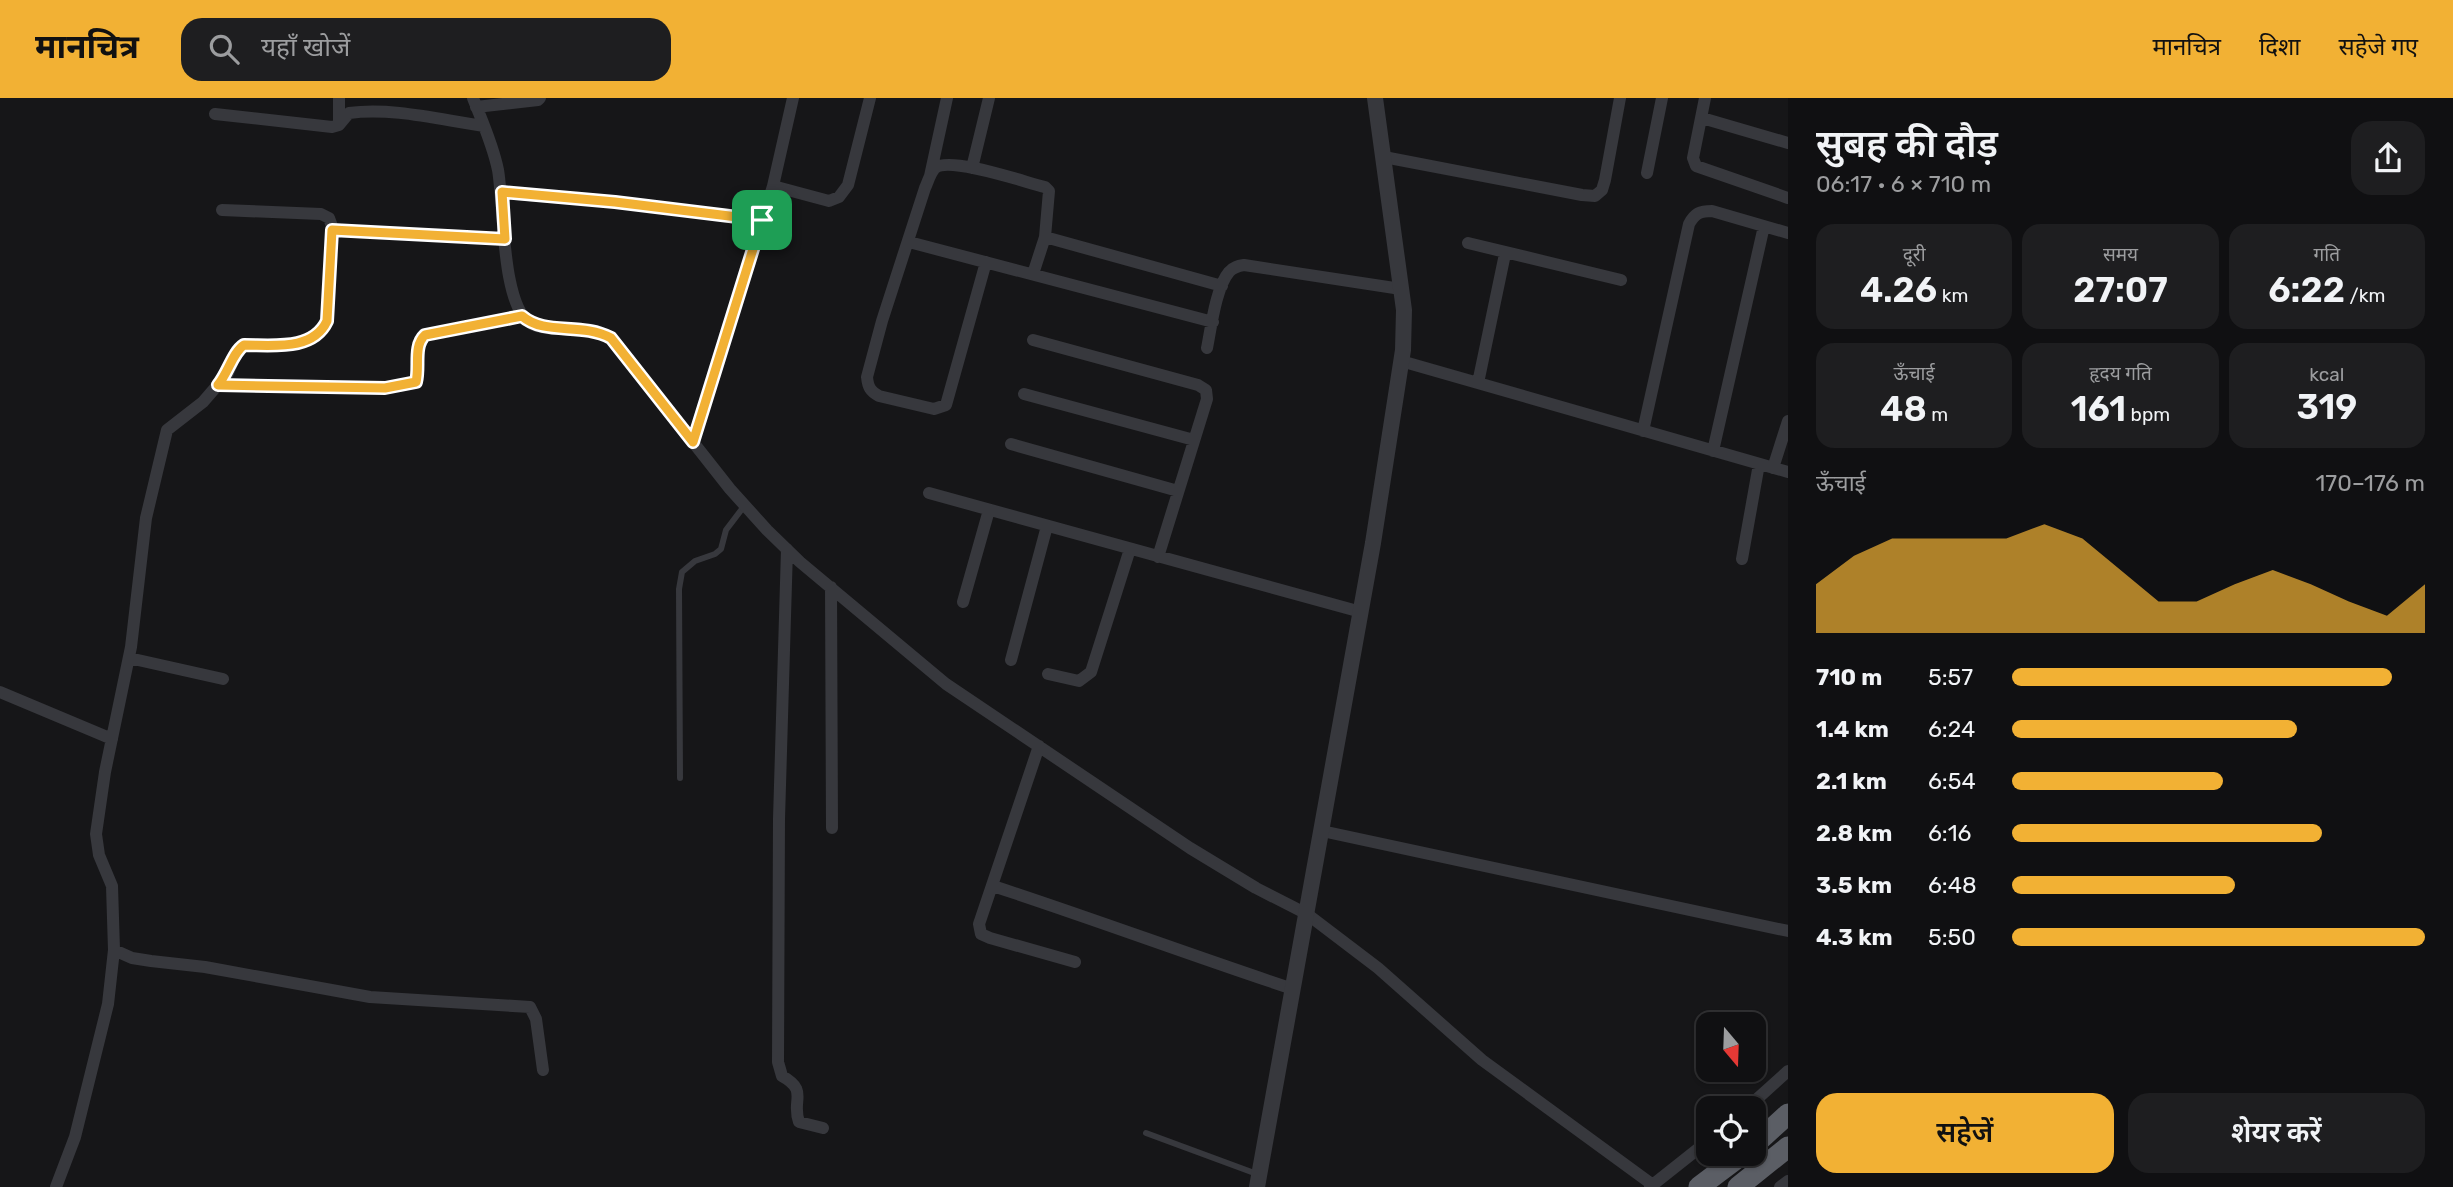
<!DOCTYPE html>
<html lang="hi">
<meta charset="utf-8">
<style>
:root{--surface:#101012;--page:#1e1e20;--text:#f1f3f6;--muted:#9c9d9f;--line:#303032;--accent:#f2b134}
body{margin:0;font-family:Rubik,"Noto Sans Devanagari",sans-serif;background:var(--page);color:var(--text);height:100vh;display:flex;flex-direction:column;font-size:26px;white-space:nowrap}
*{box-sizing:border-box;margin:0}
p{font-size:23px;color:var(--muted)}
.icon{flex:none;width:38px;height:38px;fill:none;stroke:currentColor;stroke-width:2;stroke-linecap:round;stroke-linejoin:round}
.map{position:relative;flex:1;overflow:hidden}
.drawer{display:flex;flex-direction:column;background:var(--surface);width:665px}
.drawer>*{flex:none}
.needle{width:46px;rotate:161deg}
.fabs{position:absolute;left:1696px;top:914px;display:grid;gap:14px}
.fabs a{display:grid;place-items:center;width:70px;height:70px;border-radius:14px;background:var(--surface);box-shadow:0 2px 5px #0004,0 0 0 2px var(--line);font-size:35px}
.pin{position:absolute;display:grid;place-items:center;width:60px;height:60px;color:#fff;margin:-30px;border-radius:14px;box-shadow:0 4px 10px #0006}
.round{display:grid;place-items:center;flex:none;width:74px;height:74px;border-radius:21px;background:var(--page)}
.summary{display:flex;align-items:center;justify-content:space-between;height:119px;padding:0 28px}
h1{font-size:38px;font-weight:600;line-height:52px}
.figures{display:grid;grid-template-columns:repeat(3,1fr);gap:10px;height:119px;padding:7px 28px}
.figures div{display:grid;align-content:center;border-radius:18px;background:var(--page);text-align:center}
.figures b{font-size:35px;font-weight:600}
.figures small{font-size:19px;font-weight:400}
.figures p{font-size:19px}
.chart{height:196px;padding:14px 28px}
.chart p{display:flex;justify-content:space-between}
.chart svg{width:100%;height:126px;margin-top:7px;fill:var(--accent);opacity:.7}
.button{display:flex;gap:14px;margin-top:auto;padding:14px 28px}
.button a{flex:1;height:80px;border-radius:21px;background:var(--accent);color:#111;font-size:28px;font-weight:600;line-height:80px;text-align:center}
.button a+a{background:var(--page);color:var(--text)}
ul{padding:0 28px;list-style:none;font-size:23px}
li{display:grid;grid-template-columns:112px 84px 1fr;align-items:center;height:52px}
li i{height:18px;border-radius:9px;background:var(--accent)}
header{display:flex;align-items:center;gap:42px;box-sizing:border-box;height:98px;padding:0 35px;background:var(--accent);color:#111}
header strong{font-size:33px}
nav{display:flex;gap:38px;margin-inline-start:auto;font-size:24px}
.search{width:490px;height:63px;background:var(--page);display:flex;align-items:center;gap:18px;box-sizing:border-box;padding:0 24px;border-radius:21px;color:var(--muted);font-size:26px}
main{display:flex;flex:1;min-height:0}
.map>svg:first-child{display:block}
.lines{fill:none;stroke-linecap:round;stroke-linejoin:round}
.service{stroke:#37383d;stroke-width:6}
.minor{stroke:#37383d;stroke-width:12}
.tertiary{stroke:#37383d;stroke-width:16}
.trunk{stroke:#5b5e65;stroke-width:21}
.route-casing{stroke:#fff;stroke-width:14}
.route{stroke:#f2b134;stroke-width:9}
</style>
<header>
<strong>मानचित्र</strong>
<div class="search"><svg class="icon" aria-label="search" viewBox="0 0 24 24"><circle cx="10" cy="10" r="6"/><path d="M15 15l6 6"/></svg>यहाँ खोजें</div>
<nav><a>मानचित्र</a><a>दिशा</a><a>सहेजे गए</a></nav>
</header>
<main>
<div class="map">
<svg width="1788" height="1089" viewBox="0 0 1788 1089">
<rect width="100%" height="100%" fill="#161618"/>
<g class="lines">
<path class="service" d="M680,680L679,491L682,474L695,463L715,456L721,451L726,432L745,407
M1146,1035L1257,1076"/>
<path class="minor" d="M473,0C482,23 493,47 498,72C504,105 501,211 532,226C551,235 576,227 596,233C601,234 606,238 611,240L730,391L767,432L800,464L946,586L1190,750L1256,790L1307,816L1378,870L1482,962L1653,1087
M1705,0L1693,60L1696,68L1788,100
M476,9L538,2L540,0
M215,16L332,29L339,27L349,15C392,9 441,22 484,28
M1702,20L1788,45
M339,26V0
M1384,59L1582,97L1595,98L1602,92L1605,82L1620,0
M972,70L989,0
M1647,75L1662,0
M930,78L947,0
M773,88L829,103L839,99L848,87L870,0
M502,95L616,104L762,122
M222,112L321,116L329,120L333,131
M1045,139L1222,188
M909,144L1213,224
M1468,145L1621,182
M986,164L946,307L934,311L879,298C870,293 868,289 867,279L882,223L925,90C928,84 930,75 935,70C950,58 1024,84 1045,89L1049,93L1045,139L1033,176
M1033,242L1198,287L1206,292L1207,301L1158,459
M1207,250C1211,230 1216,189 1229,174C1233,169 1238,168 1244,167L1401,191
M1401,263L1788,374
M1478,285L1505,156
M218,287L385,290L416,284C420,269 413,248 425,237L522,218
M1024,296L1194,342
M1643,333L1689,126C1695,115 1700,113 1712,113L1788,135
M693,344L773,88L793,0
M1011,346L1178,393
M1713,353L1764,128
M1773,370L1788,323
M929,395L1361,514
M787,451L779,721L778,964L782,978C809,993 791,1002 799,1024L823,1030
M1742,461L1759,366
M831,489L832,730
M963,504L989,412
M129,560L223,581
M1011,562L1047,428
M1048,576L1079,583L1091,574L1130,451
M0,594L112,641
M1039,648L979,826L981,836L990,840L1075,864
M1322,733L1788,833
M993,788C1094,821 1193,858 1293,891
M114,852L132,860L151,863L205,869L370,899L530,909L536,921L543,972
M1747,1010L1788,973
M56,1089L75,1039L108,906L114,852L112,788L99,757L96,736L105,674L131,549L146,420L167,332L203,304L228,275L236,256L244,247C272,247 313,253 327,223L332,132L505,141
M1650,1089L1708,1043
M1780,1089L1788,1083"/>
<path class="tertiary" d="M1257,1089L1373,445L1403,252L1404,212L1375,0"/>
<path class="trunk" d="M1754,1047L1788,1016
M1699,1089L1744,1055
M1738,1089L1788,1049"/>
</g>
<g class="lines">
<defs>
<path id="route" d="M502,94L615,104L762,122L693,344L611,240C581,224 545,238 522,218L425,237C413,248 420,269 416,284L385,290L218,287C228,275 233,254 244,247C273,247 313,253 327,223L332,132L505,141Z"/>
</defs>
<use href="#route" class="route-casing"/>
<use href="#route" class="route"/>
</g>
</svg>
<div class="fabs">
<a><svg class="needle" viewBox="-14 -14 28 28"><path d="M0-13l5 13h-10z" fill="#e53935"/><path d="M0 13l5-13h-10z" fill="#9c9d9f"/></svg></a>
<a><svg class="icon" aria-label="locate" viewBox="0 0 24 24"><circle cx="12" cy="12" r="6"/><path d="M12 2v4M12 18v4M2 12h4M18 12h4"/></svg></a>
</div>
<div class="pin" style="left:762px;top:122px;background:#1e9e55"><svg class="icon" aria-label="arrive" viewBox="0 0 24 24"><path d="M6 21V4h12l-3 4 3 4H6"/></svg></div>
</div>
<section class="drawer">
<div class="summary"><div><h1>सुबह की दौड़</h1><p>06:17 · 6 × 710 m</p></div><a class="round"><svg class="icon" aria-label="share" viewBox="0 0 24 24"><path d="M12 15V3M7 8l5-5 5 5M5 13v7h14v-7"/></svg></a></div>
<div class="figures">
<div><p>दूरी</p><b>4.26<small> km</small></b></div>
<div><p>समय</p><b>27:07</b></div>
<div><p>गति</p><b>6:22<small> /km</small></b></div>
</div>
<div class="figures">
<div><p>ऊँचाई</p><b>48<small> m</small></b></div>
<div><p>हृदय गति</p><b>161<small> bpm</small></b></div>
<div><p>kcal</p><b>319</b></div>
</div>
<div class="chart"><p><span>ऊँचाई</span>170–176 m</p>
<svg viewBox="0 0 160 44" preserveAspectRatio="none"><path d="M0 44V27L10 17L20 11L30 11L40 11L50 11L60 6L70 11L80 22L90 33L100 33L110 27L120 22L130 27L140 33L150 38L160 27V44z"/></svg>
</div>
<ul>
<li><b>710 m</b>5:57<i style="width:92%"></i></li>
<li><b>1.4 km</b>6:24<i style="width:69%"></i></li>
<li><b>2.1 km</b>6:54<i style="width:51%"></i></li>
<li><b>2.8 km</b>6:16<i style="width:75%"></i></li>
<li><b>3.5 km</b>6:48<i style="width:54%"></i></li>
<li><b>4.3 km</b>5:50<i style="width:100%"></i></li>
</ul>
<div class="button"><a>सहेजें</a><a>शेयर करें</a></div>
</section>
</main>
